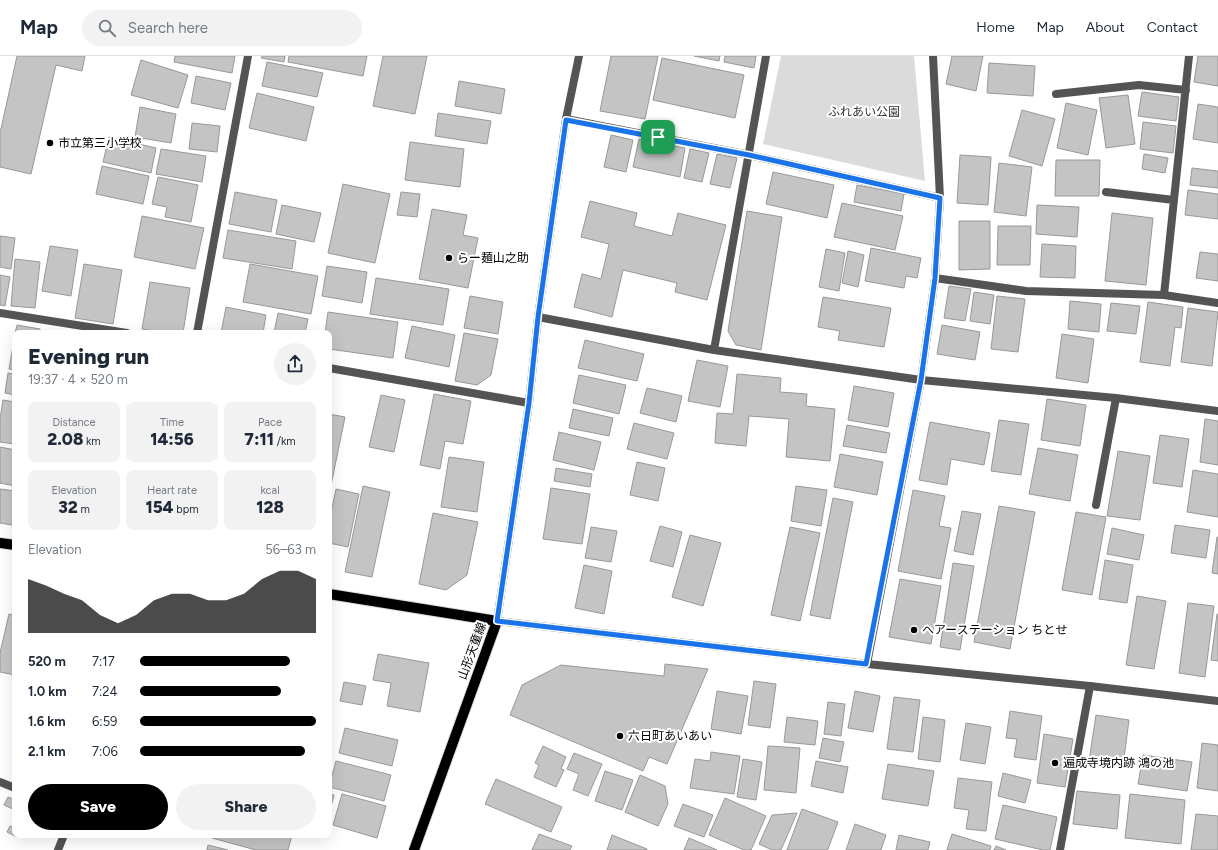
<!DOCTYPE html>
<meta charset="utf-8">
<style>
:root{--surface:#fff;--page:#f2f2f3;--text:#1f2937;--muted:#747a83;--line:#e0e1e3;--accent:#000}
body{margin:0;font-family:Figtree,"Noto Sans JP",sans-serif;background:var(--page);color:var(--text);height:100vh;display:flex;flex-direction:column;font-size:15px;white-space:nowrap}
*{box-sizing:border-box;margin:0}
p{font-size:13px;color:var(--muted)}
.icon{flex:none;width:22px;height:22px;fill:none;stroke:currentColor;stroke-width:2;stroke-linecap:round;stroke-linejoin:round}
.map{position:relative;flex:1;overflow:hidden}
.sheet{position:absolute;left:12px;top:274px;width:320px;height:508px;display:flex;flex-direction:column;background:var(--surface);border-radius:8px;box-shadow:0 4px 16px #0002}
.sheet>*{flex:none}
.pin{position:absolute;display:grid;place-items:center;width:34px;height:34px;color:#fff;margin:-17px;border-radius:8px;box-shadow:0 2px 6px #0006}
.round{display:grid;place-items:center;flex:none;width:42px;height:42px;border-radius:21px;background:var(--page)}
.headline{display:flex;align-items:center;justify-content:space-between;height:68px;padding:0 16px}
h1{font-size:22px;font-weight:800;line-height:30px}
.metrics{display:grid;grid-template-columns:repeat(3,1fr);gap:6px;height:68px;padding:4px 16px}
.metrics div{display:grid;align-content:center;border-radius:8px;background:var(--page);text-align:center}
.metrics b{font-size:17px;font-weight:800}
.metrics small{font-size:11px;font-weight:400}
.metrics p{font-size:11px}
.chart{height:112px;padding:8px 16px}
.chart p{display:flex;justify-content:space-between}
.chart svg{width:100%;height:72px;margin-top:4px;fill:var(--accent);opacity:.7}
.action{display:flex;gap:8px;margin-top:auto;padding:8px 16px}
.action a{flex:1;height:46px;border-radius:24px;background:var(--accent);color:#fff;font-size:16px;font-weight:800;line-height:46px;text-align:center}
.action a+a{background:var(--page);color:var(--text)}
ul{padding:0 16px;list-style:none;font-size:13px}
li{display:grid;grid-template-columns:64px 48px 1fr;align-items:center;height:30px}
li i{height:10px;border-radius:5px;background:var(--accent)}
header{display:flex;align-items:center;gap:24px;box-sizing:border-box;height:56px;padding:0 20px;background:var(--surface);border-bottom:1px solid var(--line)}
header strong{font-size:19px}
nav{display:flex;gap:22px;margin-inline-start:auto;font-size:14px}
.search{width:280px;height:36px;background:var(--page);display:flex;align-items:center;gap:10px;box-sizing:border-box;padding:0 14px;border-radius:22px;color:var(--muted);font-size:15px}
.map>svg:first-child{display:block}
.green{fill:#dbdbdb}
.building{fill:#c4c4c4;stroke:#989898}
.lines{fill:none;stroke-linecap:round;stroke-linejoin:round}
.primary-casing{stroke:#dbdbdb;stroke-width:12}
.service{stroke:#545454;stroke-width:8}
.minor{stroke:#545454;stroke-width:8}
.tertiary{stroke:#545454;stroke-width:8}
.primary{stroke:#000;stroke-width:10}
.route-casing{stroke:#fff;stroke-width:8}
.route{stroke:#1a73e8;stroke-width:5}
.poi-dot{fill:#000;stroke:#fff;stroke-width:1.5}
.labels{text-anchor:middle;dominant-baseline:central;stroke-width:4;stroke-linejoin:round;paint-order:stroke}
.park-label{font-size:12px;fill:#323232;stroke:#fff}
.poi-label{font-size:12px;fill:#000;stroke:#fff;text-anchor:start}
.street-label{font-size:12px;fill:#000;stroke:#fff}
</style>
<header>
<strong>Map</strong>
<div class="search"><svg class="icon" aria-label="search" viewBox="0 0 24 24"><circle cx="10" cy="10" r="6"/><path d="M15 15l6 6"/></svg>Search here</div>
<nav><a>Home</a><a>Map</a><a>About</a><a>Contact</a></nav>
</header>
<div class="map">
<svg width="1218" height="794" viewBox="0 0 1218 794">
<rect width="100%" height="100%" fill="#fff"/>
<path class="green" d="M781,0H914L925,125L763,88Z"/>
<path class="building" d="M17,0H85L82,15L56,9L31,118L0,111V73H1Z
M175,0H235L232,17L174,6Z
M262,0H285L284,6L261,2Z
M289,0H367L363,20L288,6Z
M383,0H427L415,58L373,50Z
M611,0H658L645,63L600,55Z
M694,0H720L719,5Z
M725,0H756L754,12L724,6Z
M952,0H983L976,35L946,28Z
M1198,0H1218V30L1194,26Z
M662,2L744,19L735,62L653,44Z
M141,4L188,19L178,52L131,39Z
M267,6L323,17L317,41L262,30Z
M989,7L1035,10L1033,40L987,37Z
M196,20L231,27L225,54L191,47Z
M459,25L505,33L501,58L455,50Z
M1142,36L1179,41L1176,65L1138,60Z
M257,37L314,51L306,85L249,72Z
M1128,39L1135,88L1106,92L1099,42Z
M1066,47L1097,54L1088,99L1057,92Z
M1198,48L1218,51V87L1193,83Z
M140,51L176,58L171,87L135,81Z
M1022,54L1055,63L1042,110L1009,100Z
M438,57L491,65L487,88L435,80Z
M1143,66L1176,70L1173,97L1140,93Z
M192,67L220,70L217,96L189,93Z
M611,79L633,84L626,116L604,111Z
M109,81L156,92L151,117L103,106Z
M639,83L685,92L680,121L633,111Z
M410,86L464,93L460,131L405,124Z
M161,93L206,100L202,126L156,118Z
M690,93L709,97L702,126L684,122Z
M717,98L737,102L730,132L710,128Z
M1144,98L1168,102L1165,117L1142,113Z
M960,99L991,101L988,149L957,147Z
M1056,104H1100L1099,140H1055Z
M999,107L1032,111L1026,160L994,156Z
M102,110L149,120L143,148L96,138Z
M1192,112L1218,115V132L1190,129Z
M773,116L834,129L827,162L766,148Z
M158,121L198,129L191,166L165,161L167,151L152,148Z
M343,128L390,138L375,207L328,197Z
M857,129L904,138L901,155L854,146Z
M1188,134L1218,138V163L1185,159Z
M235,136L277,144L271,176L229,168Z
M401,136L420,138L417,161L397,159Z
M590,145L637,157L634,170L672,180L678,157L726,169L707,244L675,236L677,227L623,214L612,261L574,251L582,218L601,223L609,188L581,181Z
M842,147L903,160L895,194L834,181Z
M282,149L321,157L314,186L276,178Z
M1037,149L1079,151L1077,181L1036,178Z
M432,153L467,159L463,179L478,182L468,232L419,223Z
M747,155L782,161L761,294L736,289L728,275Z
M1112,157L1153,162L1146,229L1105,225Z
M142,160L204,172L195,213L134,201Z
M959,165H990V213L959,214Z
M998,170H1031L1030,209H997Z
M228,174L296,185L292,213L223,202Z
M0,180L15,182L11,213L0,211Z
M1042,188L1076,190L1075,222L1040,221Z
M50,190L78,194L71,240L42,235Z
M871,192L921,202L917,222L906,220L904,232L865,225Z
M826,193L845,197L839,235L819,231Z
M848,195L864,199L858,231L842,227Z
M1200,196L1218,198V225L1196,222Z
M15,203L40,206L35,252L11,250Z
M84,208L122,214L113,268L75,262Z
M250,208L318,220L311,258L243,246Z
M327,210L367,216L362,247L322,240Z
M0,219L10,221L5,250L0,249Z
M376,222L449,233L443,269L370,258Z
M150,226L190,232L183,277H168L142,273Z
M949,230L971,233L965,265L944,262Z
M974,236L994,239L990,268L970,265Z
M470,240L503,246L498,278L464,272Z
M997,240L1025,243L1018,296L991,293Z
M823,241L891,252L884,291L838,284L840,275L818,271Z
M1070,245L1101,248L1099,276L1068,273Z
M1148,246L1183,251L1181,272L1175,271L1170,310L1140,306Z
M1111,247L1140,250L1136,278L1107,275Z
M226,251L266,259L263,277H221Z
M1188,252L1218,256L1212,310L1181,306Z
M328,256L398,266L393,302L329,293V277H325Z
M278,257L308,263L305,277H274Z
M17,269L40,273V277H15Z
M942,269L980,276L975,304L937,298Z
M412,270L455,279L449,311L405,302Z
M464,277L498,283L491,319L477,329L455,325Z
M1062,278L1094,283L1088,327L1056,322Z
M15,279V314L9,313Z
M585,284L644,298L637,325L578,312Z
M697,304L728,310L720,351L688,345Z
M8,317L15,318V339L5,337Z
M737,318L781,322L780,336L807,338L806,350L835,353L830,405L786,401L789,363L749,360L746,390L715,387L717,357L733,358Z
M579,319L626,329L619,358L573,347Z
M854,330L894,337L888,371L848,364Z
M647,332L682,340L676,366L640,357Z
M434,338L471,345L463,388L445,385L440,413L420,409Z
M381,339L405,344L394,396L369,391Z
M1047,343L1086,349L1080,390L1041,384Z
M3,344L15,346V388L0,386V363Z
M573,353L613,362L609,380L569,372Z
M329,358L345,361L329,439Z
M1205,363L1218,365V409L1200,406Z
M999,364L1029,368L1021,419L991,415Z
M930,366L990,377L984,409L951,403L947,429L919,424Z
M634,367L674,377L667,403L627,393Z
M847,369L890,377L886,397L843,390Z
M559,376L601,386L594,414L553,404Z
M1160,379L1189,383L1182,431L1153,427Z
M0,391L15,394V430L0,427Z
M1038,392L1078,399L1070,445L1029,438Z
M1118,395L1150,400L1140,464L1107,460Z
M840,398L883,406L877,439L834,431Z
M449,401L484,406L477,456L441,451Z
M637,406L665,412L658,445L630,439Z
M556,412L592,418L590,431L554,425Z
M1193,414L1218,418V461L1187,456Z
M363,430L390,436L372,521L345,516Z
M796,430L827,434L821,470L791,465Z
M551,432L590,438L582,488L543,483Z
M0,433L15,435V449L12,469L0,467Z
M336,433L359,438L348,491L329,487V466Z
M913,434L945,440L939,470L951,472L941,523L898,515Z
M833,442L853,446L830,563L810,559Z
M999,450L1035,456L1010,593L974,586Z
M962,455L981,458L973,499L954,495Z
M1076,456L1106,461L1092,539L1062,534Z
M433,457L478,466L467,519L446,534L419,528Z
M1175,469L1210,474L1206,502L1171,497Z
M660,470L682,476L673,511L650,505Z
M591,471L617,475L611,506L585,502Z
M790,471L820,477L800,565L771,559Z
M1112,472L1144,479L1139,504L1107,498Z
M690,479L721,487L703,550L672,541Z
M1217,481H1218V518L1212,517Z
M1105,504L1133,509L1127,547L1099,543Z
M953,507L974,510L960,594L940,591Z
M584,509L612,515L604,558L575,552Z
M900,523L941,530L931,588L889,581Z
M1137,540L1166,545L1154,613L1126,609Z
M1188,547L1214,550L1205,621L1179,617Z
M9,558L15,559V619L0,616V597Z
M1217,558H1218V605L1211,604Z
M378,598L429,607L420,656L387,650L391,627L373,624Z
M665,608L708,613L667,708L649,701L643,715L510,659L522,629L561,609L664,620Z
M754,625L776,628L770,672L748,669Z
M344,626L366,630L362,649L340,645Z
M717,635L748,640L741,678L711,673Z
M855,635L880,640L873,676L848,672Z
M894,641L920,644L913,696L887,693Z
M828,646L845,648L841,680L824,678Z
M1010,655L1042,660L1036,704L1014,701L1017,683L1006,682Z
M1096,659L1129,664L1123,710L1089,705Z
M787,661L818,665L815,689L784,686Z
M923,661L945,664L940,706L918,703Z
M966,667L991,671L985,708L960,704Z
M345,672L398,684L392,710L339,697Z
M1044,678L1073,683L1065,731L1037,727Z
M823,682L844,686L840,706L819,702Z
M1202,687L1218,689V735L1197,732Z
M543,690L566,701L561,713L564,714L556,731L534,721L539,709L535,707Z
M768,690L800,692L796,737L764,734Z
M711,696L740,700L734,738L690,732L695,703L710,705Z
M574,697L602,708L588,740L573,734L579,718L567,713Z
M1143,699L1192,706L1187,735L1138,728Z
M743,703L762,706L756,744L737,741Z
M336,705L391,719L384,745L329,731Z
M816,705L848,711L843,737L811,730Z
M888,708L934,715L928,750L882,743Z
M605,715L633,724L622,754L595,745Z
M1003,717L1031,724L1025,747L998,740Z
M640,719L665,730L668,748L658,770L625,756Z
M958,722L992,726L986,775L966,773L969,754L954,752Z
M496,723L562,751L551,776L485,748Z
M1077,735L1120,739L1117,773L1073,768Z
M329,738L334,739L329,758Z
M342,738L386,750L377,782L333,769Z
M1130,738L1185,744L1181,788L1125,782Z
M8,741L15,744V748L13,753L4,749Z
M725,742L766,760L751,794H744L709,779Z
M683,748L713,759L704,781L674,770Z
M1003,749L1057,761L1050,794H1043L995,783Z
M802,753L838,766L828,793L825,794H787Z
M797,757L781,794H772L759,788L772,759Z
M1196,758L1218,760V794H1191Z
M855,768L886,779L881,794H846Z
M10,770L15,772V779H18L17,781L7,776Z
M539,778L572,790L570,794H532Z
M952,778L991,790L990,794H947Z
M213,779H292L288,794H256L212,782Z
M612,779L647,793V794H607Z
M899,779L930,786L928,794H896Z
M689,782L717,794H684Z
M208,789L228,794H207Z
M996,790L1006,794H994Z"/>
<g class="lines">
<defs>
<path id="primary" d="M0,487L15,489
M329,538L497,565L414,794"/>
</defs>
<use href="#primary" class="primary-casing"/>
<path class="service" d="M1056,38L1139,29L1186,34
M566,63L749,99L940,142
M1106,136L1174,144
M935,222L1026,235L1164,239L1218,247
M1164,239L1189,0
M0,257L127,277
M538,261L714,294L921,324L1116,342L1218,355
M197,277L248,0
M714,294L766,0
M329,312L529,347
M1096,449L1116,342
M0,726L15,732
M58,794L64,779
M1060,794L1090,630"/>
<path class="minor" d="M867,608L921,324L935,222L940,142L933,0"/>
<path class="tertiary" d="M579,0L566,63L538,261L529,347L497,565L867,608L1090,630L1218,645"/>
<use href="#primary" class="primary"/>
</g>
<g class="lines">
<defs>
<path id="route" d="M566,64L749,99L940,142L935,222L921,324L866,608L497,565L529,347L538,261Z"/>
</defs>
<use href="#route" class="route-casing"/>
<use href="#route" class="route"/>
</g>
<g class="poi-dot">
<circle cx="50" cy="87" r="4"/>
<circle cx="449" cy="202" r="4"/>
<circle cx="914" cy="574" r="4"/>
<circle cx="620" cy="680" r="4"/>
<circle cx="1055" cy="707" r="4"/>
</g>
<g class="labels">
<g class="park-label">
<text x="864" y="56">ふれあい公園</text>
</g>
<g class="poi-label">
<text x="58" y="87">市立第三小学校</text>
<text x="457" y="202">らー麺山之助</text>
<text x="922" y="574">ヘアーステーション ちとせ</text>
<text x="628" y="680">六日町あいあい</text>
<text x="1063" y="707">遍成寺境内跡 鴻の池</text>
</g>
<g class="street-label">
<text transform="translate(472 595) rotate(-70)">山形天童線</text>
</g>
</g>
</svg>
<div class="pin" style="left:658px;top:81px;background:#1e9e55"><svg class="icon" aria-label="arrive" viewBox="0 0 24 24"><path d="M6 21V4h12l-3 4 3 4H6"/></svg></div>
<section class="sheet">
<div class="headline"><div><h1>Evening run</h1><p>19:37 · 4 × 520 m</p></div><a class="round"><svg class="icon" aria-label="share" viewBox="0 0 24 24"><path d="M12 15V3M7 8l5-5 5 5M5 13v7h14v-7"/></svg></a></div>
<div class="metrics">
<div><p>Distance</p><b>2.08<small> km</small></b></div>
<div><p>Time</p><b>14:56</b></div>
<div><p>Pace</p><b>7:11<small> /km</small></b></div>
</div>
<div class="metrics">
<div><p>Elevation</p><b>32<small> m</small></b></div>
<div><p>Heart rate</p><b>154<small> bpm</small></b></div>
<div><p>kcal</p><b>128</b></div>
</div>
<div class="chart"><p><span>Elevation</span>56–63 m</p>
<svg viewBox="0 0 160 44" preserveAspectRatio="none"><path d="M0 44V11L10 15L20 20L30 24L40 33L50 38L60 33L70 24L80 20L90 20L100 24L110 24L120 20L130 11L140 6L150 6L160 11V44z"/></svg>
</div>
<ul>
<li><b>520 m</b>7:17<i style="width:85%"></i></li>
<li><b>1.0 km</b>7:24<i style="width:80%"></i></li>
<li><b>1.6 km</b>6:59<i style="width:100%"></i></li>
<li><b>2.1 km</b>7:06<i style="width:94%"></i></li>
</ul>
<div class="action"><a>Save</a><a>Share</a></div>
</section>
</div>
